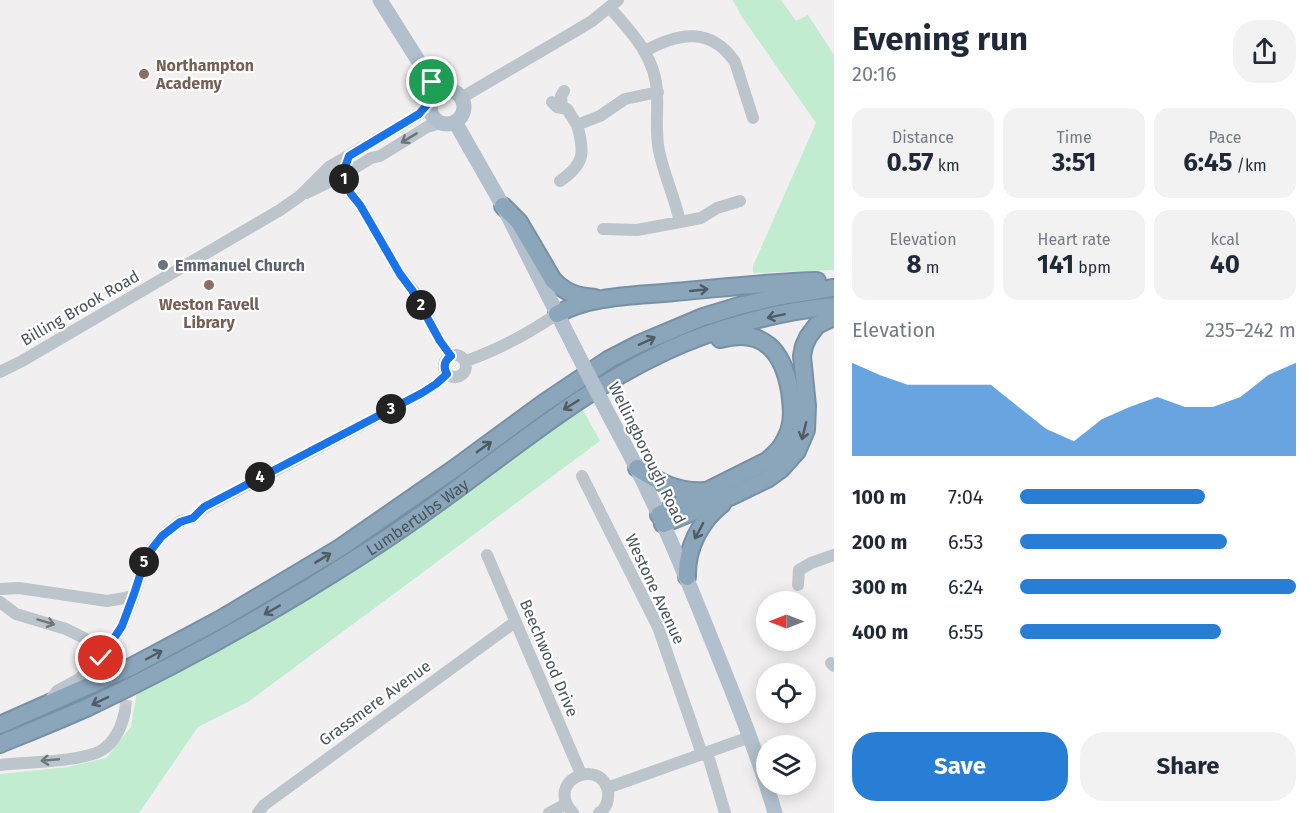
<!DOCTYPE html>
<meta charset="utf-8">
<style>
:root{--surface:#fff;--page:#f2f2f3;--text:#1f2937;--muted:#747a83;--accent:#277ed4}
body{margin:0;font-family:"Fira Sans",sans-serif;background:var(--page);color:var(--text);height:100vh;display:flex;flex-direction:column;font-size:22px;white-space:nowrap}
*{box-sizing:border-box;margin:0}
p{font-size:20px;color:var(--muted)}
.icon{flex:none;width:33px;height:33px;fill:none;stroke:currentColor;stroke-width:2;stroke-linecap:round;stroke-linejoin:round}
.map{position:relative;flex:1;overflow:hidden}
.details{display:flex;flex-direction:column;background:var(--surface);width:480px}
.details>*{flex:none}
.needle{width:39px;rotate:270deg}
.buttons{position:absolute;left:756px;top:591px;display:grid;gap:12px}
.buttons a{display:grid;place-items:center;width:60px;height:60px;border-radius:50%;background:var(--surface);box-shadow:0 3px 15px #0003;font-size:30px}
.pin{position:absolute;display:grid;place-items:center;width:51px;height:51px;color:#fff;margin:-26px;border:3px solid #fff;border-radius:50%;box-shadow:0 2px 6px #0007}
.km{position:absolute;width:30px;height:30px;margin:-15px;border-radius:50%;background:#222;color:#fff;font-size:16px;line-height:30px;text-align:center}
.round{display:grid;place-items:center;flex:none;width:63px;height:63px;border-radius:24px;background:var(--page)}
.overview{display:flex;align-items:center;justify-content:space-between;height:102px;padding:0 18px}
h1{font-size:33px;font-weight:700;line-height:45px}
.metrics{display:grid;grid-template-columns:repeat(3,1fr);gap:9px;height:102px;padding:6px 18px}
.metrics div{display:grid;align-content:center;border-radius:15px;background:var(--page);text-align:center}
.metrics b{font-size:26px;font-weight:700}
.metrics small{font-size:16px;font-weight:400}
.metrics p{font-size:16px}
.chart{height:168px;padding:12px 18px}
.chart p{display:flex;justify-content:space-between}
.chart svg{width:100%;height:108px;margin-top:6px;fill:var(--accent);opacity:.7}
.action{display:flex;gap:12px;margin-top:auto;padding:12px 18px}
.action a{flex:1;height:69px;border-radius:24px;background:var(--accent);color:#fff;font-size:24px;font-weight:700;line-height:69px;text-align:center}
.action a+a{background:var(--page);color:var(--text)}
ul{padding:0 18px;list-style:none;font-size:20px}
li{display:grid;grid-template-columns:96px 72px 1fr;align-items:center;height:45px}
li i{height:15px;border-radius:8px;background:var(--accent)}
main{display:flex;flex:1;min-height:0}
.map>svg:first-child{display:block}
.green{fill:#c1eccf}
.lines{fill:none;stroke-linecap:round;stroke-linejoin:round}
.minor-tunnel{stroke:#c8c8cb;stroke-width:12;stroke-dasharray:12 6;stroke-linecap:butt}
.highway-casing{stroke:#7690a6;stroke-width:20}
.minor{stroke:#bcc5cb;stroke-width:12}
.major{stroke:#b1c0cc;stroke-width:15}
.highway{stroke:#8ba5ba;stroke-width:16}
.major-bridge{stroke:#b1c0cc;stroke-width:15}
.oneway{stroke:#6c767d}
.oneway2{stroke:#505c64}
.route-casing{stroke:#fff;stroke-width:12}
.route{stroke:#1a73e8;stroke-width:8}
.education-dot{fill:#8d6e63;stroke:#fff;stroke-width:2}
.worship-dot{fill:#6b7280;stroke:#fff;stroke-width:2}
.labels{text-anchor:middle;dominant-baseline:central;stroke-width:4.5;stroke-linejoin:round;paint-order:stroke}
.education-label{font-size:16px;font-weight:bold;fill:#785e54;stroke:#fff;text-anchor:start}
.worship-label{font-size:16px;font-weight:bold;fill:#5b616d;stroke:#fff;text-anchor:start}
.street-label{font-size:16px;fill:#49545b;stroke:#fff}
</style>
<main>
<div class="map">
<svg width="834" height="813" viewBox="0 0 834 813">
<rect width="100%" height="100%" fill="#f2eff0"/>
<path class="green" d="M733,0H781L796,21L808,15L834,55V270L753,273V266L816,123L740,14Z
M582,408L600,441L248,702L198,727L139,813H0V774L68,767L106,758L131,727L137,692L233,643L367,561L524,446Z"/>
<g class="lines">
<path class="minor-tunnel" d="M92,642C123,664 129,672 125,711"/>
<defs>
<g id="highway">
<path d="M503,206L519,222L553,280C567,294 576,296 595,298"/>
<path d="M557,314C592,295 635,296 674,292C722,288 769,282 817,281"/>
<path d="M637,468C659,482 677,493 705,491"/>
<path d="M659,515L767,461C775,454 783,447 787,436C794,422 792,406 790,391C783,351 763,327 720,339"/>
<path d="M663,524L732,496L767,479L781,469L797,451L806,430L807,406L802,356L804,346L808,337L817,325L834,317"/>
<path d="M687,577C686,549 700,521 722,504"/>
<path d="M0,725L131,667L221,619L340,548L454,469L544,403L608,360L639,344L703,317L739,306L781,296L834,288"/>
<path id="s1" d="M0,744C29,732 59,720 88,707C183,662 275,611 363,554C401,530 437,504 473,477C534,432 595,384 664,352C714,328 779,311 834,306"/>
</g>
</defs>
<use href="#highway" class="highway-casing"/>
<path class="minor" d="M645,51C679,32 711,27 735,62L753,118
M461,98L572,33L592,21L618,0
M552,102L557,107L567,109L577,125
M562,107L561,96L564,91
M349,156L342,176L351,194L360,205L400,274L413,290L440,341L451,356
M560,181C585,164 585,152 577,125L600,116L625,99L658,92
M306,193L342,176L371,158L380,156L427,127L441,123
M680,222L701,218L717,208L740,201
M603,229L637,230L680,222C675,198 664,175 659,151C655,132 658,113 657,95C657,59 632,32 609,7
M444 366a11 11 0 1 1 22 0a11 11 0 1 1-22 0Z
M466,361C498,350 529,333 557,314
M0,372L22,361L280,210L300,196L329,167L410,120L423,112L431,101
M582,476L658,627L702,754
M487,555L581,774
M798,585L799,570L811,563L834,555
M0,589L19,588L107,601L125,598L134,595
M0,602L16,614L66,629L92,642
M831,663L834,666
M51,699L57,691L79,679L101,658L109,646L122,626L134,595L143,566L148,553L162,536L180,521L193,518L204,508L422,393L436,384L447,374
M707,752L725,813
M0,765C24,762 83,762 102,750C116,741 122,726 125,711
M607,788L750,737
M258,813L264,805L515,622
M549,813L566,804
M573,813C543,780 602,756 608,792C609,801 606,808 599,813"/>
<path class="major" d="M380,0L438,92
M430 107a17 17 0 1 1 34 0a17 17 0 1 1-34 0Z
M455,122L503,206L575,349
M612,421C651,491 682,566 712,641C735,698 758,754 775,813"/>
<use href="#highway" class="highway"/>
<path class="major-bridge" d="M575,349L612,421"/>
</g>
<defs><path id="oneway-shaft" d="M-6 0H5M1.5-3L5.5 0L1.5 3" fill="none" stroke-width="1.6" stroke-linecap="round" stroke-linejoin="round" transform="scale(1.5)"/></defs>
<g class="oneway">
<use href="#oneway-shaft" transform="translate(409 138) rotate(149)"/>
<use href="#oneway-shaft" transform="translate(46 622) rotate(17)"/>
<use href="#oneway-shaft" transform="translate(50 760) rotate(175)"/>
</g>
<g class="oneway2">
<use href="#oneway-shaft" transform="translate(699 290) rotate(-6)"/>
<use href="#oneway-shaft" transform="translate(776 316) rotate(168)"/>
<use href="#oneway-shaft" transform="translate(647 341) rotate(-25)"/>
<use href="#oneway-shaft" transform="translate(571 405) rotate(148)"/>
<use href="#oneway-shaft" transform="translate(804 431) rotate(104)"/>
<use href="#oneway-shaft" transform="translate(484 447) rotate(-36)"/>
<use href="#oneway-shaft" transform="translate(699 531) rotate(118)"/>
<use href="#oneway-shaft" transform="translate(323 558) rotate(-31)"/>
<use href="#oneway-shaft" transform="translate(272 610) rotate(150)"/>
<use href="#oneway-shaft" transform="translate(154 655) rotate(-28)"/>
<use href="#oneway-shaft" transform="translate(100 701) rotate(154)"/>
</g>
<g class="lines">
<defs>
<path id="route" d="M101,658L122,626L134,594L143,566L148,554L162,536L180,522L193,518L204,507L422,393L436,384L447,374C443,367 444,361 451,356L440,341L412,290L400,274L360,205L351,194L342,176L349,156L419,114L438,92L432,82"/>
</defs>
<use href="#route" class="route-casing"/>
<use href="#route" class="route"/>
</g>
<g class="education-dot">
<circle cx="144" cy="74" r="6"/>
<circle cx="209" cy="285" r="6"/>
</g>
<circle class="worship-dot" cx="163" cy="265" r="6"/>
<g class="labels">
<g class="education-label">
<text x="156" y="65">Northampton<tspan x="156" dy="18">Academy</tspan></text>
<text x="209" y="304" text-anchor="middle">Weston Favell<tspan x="209" dy="18">Library</tspan></text>
</g>
<g class="worship-label">
<text x="175" y="265">Emmanuel Church</text>
</g>
<g class="street-label">
<text transform="translate(80 308) rotate(-30)">Billing Brook Road</text>
<text transform="translate(647 453) rotate(64)">Wellingborough Road</text>
<text stroke="none"><textPath href="#s1" startOffset="476">Lumbertubs Way</textPath></text>
<text transform="translate(655 589) rotate(65)">Westone Avenue</text>
<text transform="translate(549 658) rotate(67)">Beechwood Drive</text>
<text transform="translate(375 703) rotate(-36)">Grassmere Avenue</text>
</g>
</g>
</svg>
<div class="buttons">
<a><svg class="needle" viewBox="-14 -14 28 28"><path d="M0-13l5 13h-10z" fill="#e53935"/><path d="M0 13l5-13h-10z" fill="#747a83"/></svg></a>
<a><svg class="icon" aria-label="locate" viewBox="0 0 24 24"><circle cx="12" cy="12" r="6"/><path d="M12 2v4M12 18v4M2 12h4M18 12h4"/></svg></a>
<a><svg class="icon" aria-label="layers" viewBox="0 0 24 24"><path d="M12 4l9 5-9 5-9-5zM3 14l9 5 9-5"/></svg></a>
</div>
<div class="pin" style="left:432px;top:82px;background:#1e9e55"><svg class="icon" aria-label="arrive" viewBox="0 0 24 24"><path d="M6 21V4h12l-3 4 3 4H6"/></svg></div>
<div class="pin" style="left:101px;top:658px;background:#d93025"><svg class="icon" aria-label="check" viewBox="0 0 24 24"><path d="M5 12l5 5 9-10"/></svg></div>
<b class="km" style="left:344px;top:179px">1</b>
<b class="km" style="left:421px;top:305px">2</b>
<b class="km" style="left:391px;top:409px">3</b>
<b class="km" style="left:260px;top:477px">4</b>
<b class="km" style="left:144px;top:562px">5</b>
</div>
<section class="details">
<div class="overview"><div><h1>Evening run</h1><p>20:16</p></div><a class="round"><svg class="icon" aria-label="share" viewBox="0 0 24 24"><path d="M12 15V3M7 8l5-5 5 5M5 13v7h14v-7"/></svg></a></div>
<div class="metrics">
<div><p>Distance</p><b>0.57<small> km</small></b></div>
<div><p>Time</p><b>3:51</b></div>
<div><p>Pace</p><b>6:45<small> /km</small></b></div>
</div>
<div class="metrics">
<div><p>Elevation</p><b>8<small> m</small></b></div>
<div><p>Heart rate</p><b>141<small> bpm</small></b></div>
<div><p>kcal</p><b>40</b></div>
</div>
<div class="chart"><p><span>Elevation</span>235–242 m</p>
<svg viewBox="0 0 160 44" preserveAspectRatio="none"><path d="M0 44V6L10 11L20 15L30 15L40 15L50 15L60 24L70 33L80 38L90 29L100 24L110 20L120 24L130 24L140 20L150 11L160 6V44z"/></svg>
</div>
<ul>
<li><b>100 m</b>7:04<i style="width:67%"></i></li>
<li><b>200 m</b>6:53<i style="width:75%"></i></li>
<li><b>300 m</b>6:24<i style="width:100%"></i></li>
<li><b>400 m</b>6:55<i style="width:73%"></i></li>
</ul>
<div class="action"><a>Save</a><a>Share</a></div>
</section>
</main>
